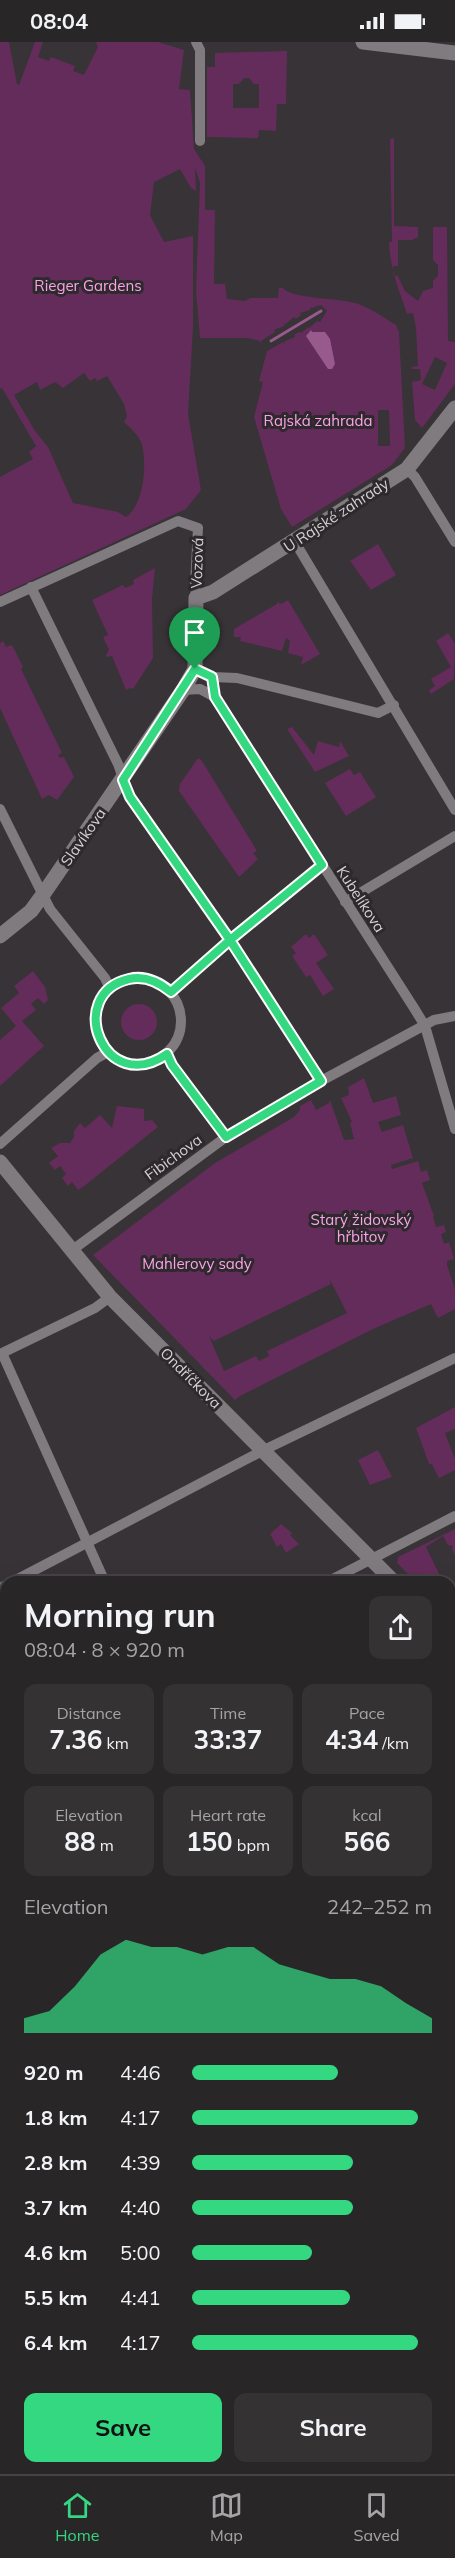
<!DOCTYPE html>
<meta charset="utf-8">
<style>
:root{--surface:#292628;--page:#353234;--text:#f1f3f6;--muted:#a5a5a8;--line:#454345;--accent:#34d881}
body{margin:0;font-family:Mulish,sans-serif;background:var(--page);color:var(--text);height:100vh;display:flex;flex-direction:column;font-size:22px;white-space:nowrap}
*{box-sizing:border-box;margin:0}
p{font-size:20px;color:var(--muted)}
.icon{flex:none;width:33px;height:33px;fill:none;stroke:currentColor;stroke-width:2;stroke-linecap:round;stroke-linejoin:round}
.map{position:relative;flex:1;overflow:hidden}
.drawer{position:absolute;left:0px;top:1534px;width:456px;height:898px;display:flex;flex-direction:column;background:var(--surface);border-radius:18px 18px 0 0;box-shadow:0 6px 24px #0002,0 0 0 2px var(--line)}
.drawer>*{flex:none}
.pin{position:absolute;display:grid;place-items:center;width:51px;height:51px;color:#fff;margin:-62px -26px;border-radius:50% 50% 50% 0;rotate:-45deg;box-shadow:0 0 6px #0007}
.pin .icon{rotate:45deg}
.round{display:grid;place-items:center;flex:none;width:63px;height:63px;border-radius:12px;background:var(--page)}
.overview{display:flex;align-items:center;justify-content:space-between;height:102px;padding:0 24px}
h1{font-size:33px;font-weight:700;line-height:45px}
.metrics{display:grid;grid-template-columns:repeat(3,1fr);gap:9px;height:102px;padding:6px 24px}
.metrics div{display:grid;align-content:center;border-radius:12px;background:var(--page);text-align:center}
.metrics b{font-size:26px;font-weight:700}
.metrics small{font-size:16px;font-weight:400}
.metrics p{font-size:16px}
.chart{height:168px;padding:12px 24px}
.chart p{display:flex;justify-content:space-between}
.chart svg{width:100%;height:108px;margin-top:6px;fill:var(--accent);opacity:.7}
.button{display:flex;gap:12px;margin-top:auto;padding:12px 24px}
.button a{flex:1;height:69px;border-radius:12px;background:var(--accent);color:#111;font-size:24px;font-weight:700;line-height:69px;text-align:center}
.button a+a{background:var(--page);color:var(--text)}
ul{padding:0 24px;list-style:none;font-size:20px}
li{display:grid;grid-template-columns:96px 72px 1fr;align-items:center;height:45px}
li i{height:15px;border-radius:8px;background:var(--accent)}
.status{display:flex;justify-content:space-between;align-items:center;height:42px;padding:0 30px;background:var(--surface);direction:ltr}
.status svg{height:16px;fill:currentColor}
.tab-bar{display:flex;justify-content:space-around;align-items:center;height:84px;border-top:2px solid var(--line);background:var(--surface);font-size:16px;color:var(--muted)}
.tab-bar a{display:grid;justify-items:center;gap:3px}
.tab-bar .on{color:var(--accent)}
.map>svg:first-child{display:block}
.green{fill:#642c5a;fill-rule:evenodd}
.water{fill:#98598c}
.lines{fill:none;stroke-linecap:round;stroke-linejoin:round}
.stream{stroke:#98598c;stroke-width:3}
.street{stroke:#7f7b7e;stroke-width:10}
.secondary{stroke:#7f7b7e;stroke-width:15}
.tram{stroke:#bdbabc;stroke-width:1.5}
.route-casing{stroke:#fff;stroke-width:12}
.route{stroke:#34d881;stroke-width:8}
.labels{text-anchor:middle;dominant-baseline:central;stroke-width:6;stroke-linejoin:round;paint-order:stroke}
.park-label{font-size:15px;fill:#fba2e9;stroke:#2d292c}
.street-label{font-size:15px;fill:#d5d2d4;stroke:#2d292c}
</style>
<div class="status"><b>08:04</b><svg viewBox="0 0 49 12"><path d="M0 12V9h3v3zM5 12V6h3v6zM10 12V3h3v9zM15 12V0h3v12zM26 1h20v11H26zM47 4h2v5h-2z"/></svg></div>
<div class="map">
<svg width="455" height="2432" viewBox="0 0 455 2432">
<rect width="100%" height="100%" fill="#373336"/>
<path class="green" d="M0,0H9L17,42L19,43L35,0H43L38,15L49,19L51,15L75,24L73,29L84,33L98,5L96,0H158L184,8L179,47L190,48L194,107L205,124V168H215L214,242H225L227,257L245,259L250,256H278L279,246H283C291,257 339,256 355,261C369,265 383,275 396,283L399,290L405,406L392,423L292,485L281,467L254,375L263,340L259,339L267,309L262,306L260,299L248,296H200L196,249L200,141L195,126L196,149L191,146L180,127L154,140L150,173L164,200L193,194V285L188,372L201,448L186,467L0,553V435L33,417L29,410L36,404L2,346L0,347ZM321,263L327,269L320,280L317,279L309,286L308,285L301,291L299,290L294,293L295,295L285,299L284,302L283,300L267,309L262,306L261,299L275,290L274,288L284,284L285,281L286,282L294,275L296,277L301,273L300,271L310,268L311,265L312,266ZM84,331L90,339L95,336L97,339L107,334L124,362L127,374L124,380C130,386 140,394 142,403C147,423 144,463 126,475L118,470L73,461L48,405L35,389L14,353L37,340L40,348L55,340L63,346ZM378,368H389L390,404H378Z
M287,9L286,62H277L276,89L259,88L258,96L207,95V25H215V11ZM244,36H249L254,42H259V66H233V42H239Z
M394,96V184L418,185V195L412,198H398V224H393V233L398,234L405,249L418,259L423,249L433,246V239L438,234V223L433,218V185H447L448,299L455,300V342L422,386L415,378L412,340L421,338L420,327H412V325L418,324L416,286L413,271L407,272C399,248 390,227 389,200H392L390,97ZM435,315L447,321L435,348L422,342Z
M378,502L396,533L371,548L350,519Z
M155,526L152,557L153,616L133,647L130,646L126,648L112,614L107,615L106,613L109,608L103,595L108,593L92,558L123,543L125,546L134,542L133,538Z
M288,558L320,612L301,623L303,615L288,611L290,599L286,596L282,609L240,599L241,595H234V587L277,562V560L281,562Z
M448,591L455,602L454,637L431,652L429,648L435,644L431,637L451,625L436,599Z
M3,599L6,605L12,603L23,625L21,627L62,711L58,713L60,716L64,715L74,735L57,758L49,753L42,757L0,666V601Z
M292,685L314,713L318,699L339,705L340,699L349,714L315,730L287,687Z
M198,716L202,719L257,809L253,811L258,817L239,835L179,749L180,742Z
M350,727L354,733L360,730L376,755L346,774L325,741Z
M306,892L309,896L314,892L328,913L316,921L334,947L323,954L310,933L306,935L292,914L296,911L291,905Z
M33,929L45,945L48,958L44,962L38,956L31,962L36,968L22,979L44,1004L0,1044V998L16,984L1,966L19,951L14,944Z
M121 980a18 18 0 1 1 36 0a18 18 0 1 1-36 0Z
M364,1036L373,1061L396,1054L401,1073L378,1080L382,1090L403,1083L413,1116L391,1123L392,1127L418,1119L421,1130L427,1128L430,1138L422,1141L434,1174L433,1175L436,1185L444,1183L446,1190L441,1192L444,1202L449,1200L454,1217L447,1219V1223L455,1247V1267L438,1276L431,1262L373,1287L240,1354L235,1358L93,1213L215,1121L294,1075L300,1068V1064L311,1058L316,1068L329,1061L330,1058L344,1098L354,1097L350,1081L352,1080L341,1056L349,1053L348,1045ZM329,1236L347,1271L267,1309L269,1314L259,1319L256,1314L224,1329L209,1294L214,1299L331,1242Z
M117,1064L144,1067V1079L152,1078L158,1085L83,1145L78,1148L72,1140L68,1144L62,1136L66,1132L60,1124L55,1128L49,1121L58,1114L51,1106L60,1101H70L74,1095V1089L80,1081L85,1086L100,1073L112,1086Z
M455,1365V1387L445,1391L455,1417V1428L439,1436L432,1422H429L416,1386Z
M378,1408L392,1435L370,1443L358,1418Z
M281,1482L292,1491L290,1493L299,1502L286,1511L281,1502L277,1505L270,1492Z
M455,1487V1514L452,1507L453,1504L448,1503L443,1494L426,1505L443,1540H416L397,1521L398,1515Z
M455,2124V2432H24L23,2427H450V2125Z"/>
<path class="water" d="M311,288L312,290H325L330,297L335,322L332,327H328L306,294Z"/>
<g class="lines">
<path class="stream" d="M271,299L321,269"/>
<path class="street" d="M196,0L200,8V99
M407,427L415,435L455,500
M295,500L455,768
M31,545L118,722L130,755L230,898L321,1039
M0,560L178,479L198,486L195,542L196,556
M195,627L212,635L237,636L378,671L394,663
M183,648L200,647L215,655L414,966L425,984L455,1087
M0,767L50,867L105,936L110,947
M345,860L455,794
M95 979a43 43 0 1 1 86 0a43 43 0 1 1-86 0Z
M171,950L230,898L322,823
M167,1012L172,1022L226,1095
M0,1102L97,1016L108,1010
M71,1209L226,1095L321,1039L434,978L455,974
M2,1311L105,1540
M0,1312L95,1266L110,1255
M12,1540L264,1408L455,1316
M327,1540L455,1474
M0,1546L6,1543
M0,1590L6,1605
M450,1634L455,1630
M0,1702L6,1699
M450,1800L455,1798
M0,1856L6,1853
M450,1938L455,1936
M0,1952L6,1969
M450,2002L455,2013
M0,2012L6,2009
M0,2150L6,2147"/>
<path class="secondary" d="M363,0L455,11
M0,894L31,869L42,854L183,648L195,627L196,556L213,550L407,427L455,366
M0,1120L110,1255L394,1540
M450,1598L455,1602
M450,2111L455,2109
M0,2294L6,2291
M0,2310L6,2308
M0,2396L6,2418"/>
<path class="tram" d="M450,2108L455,2106
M0,2305L6,2302"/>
</g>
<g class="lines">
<defs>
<path id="route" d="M195,627L123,738L130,755L230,898L171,950C159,940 145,933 129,937C64,952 104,1056 167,1012L172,1023L226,1095L321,1039L230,898L322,823L215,655L212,635L195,627"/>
</defs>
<use href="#route" class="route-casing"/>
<use href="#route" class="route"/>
</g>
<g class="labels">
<g class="park-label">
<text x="88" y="243">Rieger Gardens</text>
<text x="318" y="378">Rajská zahrada</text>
<text x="361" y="1177">Starý židovský<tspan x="361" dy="17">hřbitov</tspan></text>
<text x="197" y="1221">Mahlerovy sady</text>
</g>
<g class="street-label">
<text transform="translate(336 473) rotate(-33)">U Rajské zahrady</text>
<text transform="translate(197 521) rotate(-88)">Vozová</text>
<text transform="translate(83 795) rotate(-55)">Slavíkova</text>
<text transform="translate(361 857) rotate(57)">Kubelíkova</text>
<text transform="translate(173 1115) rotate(-36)">Fibichova</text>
<text transform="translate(191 1336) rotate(45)">Ondříčkova</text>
</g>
</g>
</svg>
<div class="pin" style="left:195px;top:627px;background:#1e9e55"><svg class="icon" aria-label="arrive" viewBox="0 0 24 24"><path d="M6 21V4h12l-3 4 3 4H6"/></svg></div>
<section class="drawer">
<div class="overview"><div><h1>Morning run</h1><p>08:04 · 8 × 920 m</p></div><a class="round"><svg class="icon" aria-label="share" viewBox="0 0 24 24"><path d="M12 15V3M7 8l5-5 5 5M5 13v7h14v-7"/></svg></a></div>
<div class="metrics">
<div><p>Distance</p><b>7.36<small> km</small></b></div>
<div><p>Time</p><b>33:37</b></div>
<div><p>Pace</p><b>4:34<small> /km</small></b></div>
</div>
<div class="metrics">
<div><p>Elevation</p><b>88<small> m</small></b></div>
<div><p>Heart rate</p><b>150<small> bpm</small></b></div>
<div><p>kcal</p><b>566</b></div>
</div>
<div class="chart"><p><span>Elevation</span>242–252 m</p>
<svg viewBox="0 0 160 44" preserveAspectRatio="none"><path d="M0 44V38L10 35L20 25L30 12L40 6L50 9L60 9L70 12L80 9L90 9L100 16L110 19L120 22L130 22L140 25L150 32L160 38V44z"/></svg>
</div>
<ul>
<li><b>920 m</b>4:46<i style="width:61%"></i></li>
<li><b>1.8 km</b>4:17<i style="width:94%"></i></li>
<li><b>2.8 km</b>4:39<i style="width:67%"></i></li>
<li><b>3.7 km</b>4:40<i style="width:67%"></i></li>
<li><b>4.6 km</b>5:00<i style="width:50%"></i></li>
<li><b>5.5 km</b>4:41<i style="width:66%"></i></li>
<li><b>6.4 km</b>4:17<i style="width:94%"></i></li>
</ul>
<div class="button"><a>Save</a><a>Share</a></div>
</section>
</div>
<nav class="tab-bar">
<a class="on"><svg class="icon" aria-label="home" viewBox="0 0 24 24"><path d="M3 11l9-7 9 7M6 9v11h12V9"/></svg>Home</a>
<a><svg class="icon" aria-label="map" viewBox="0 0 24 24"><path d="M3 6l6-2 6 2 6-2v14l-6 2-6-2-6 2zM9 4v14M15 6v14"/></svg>Map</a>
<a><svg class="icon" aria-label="saved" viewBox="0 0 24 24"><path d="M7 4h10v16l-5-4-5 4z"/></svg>Saved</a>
</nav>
